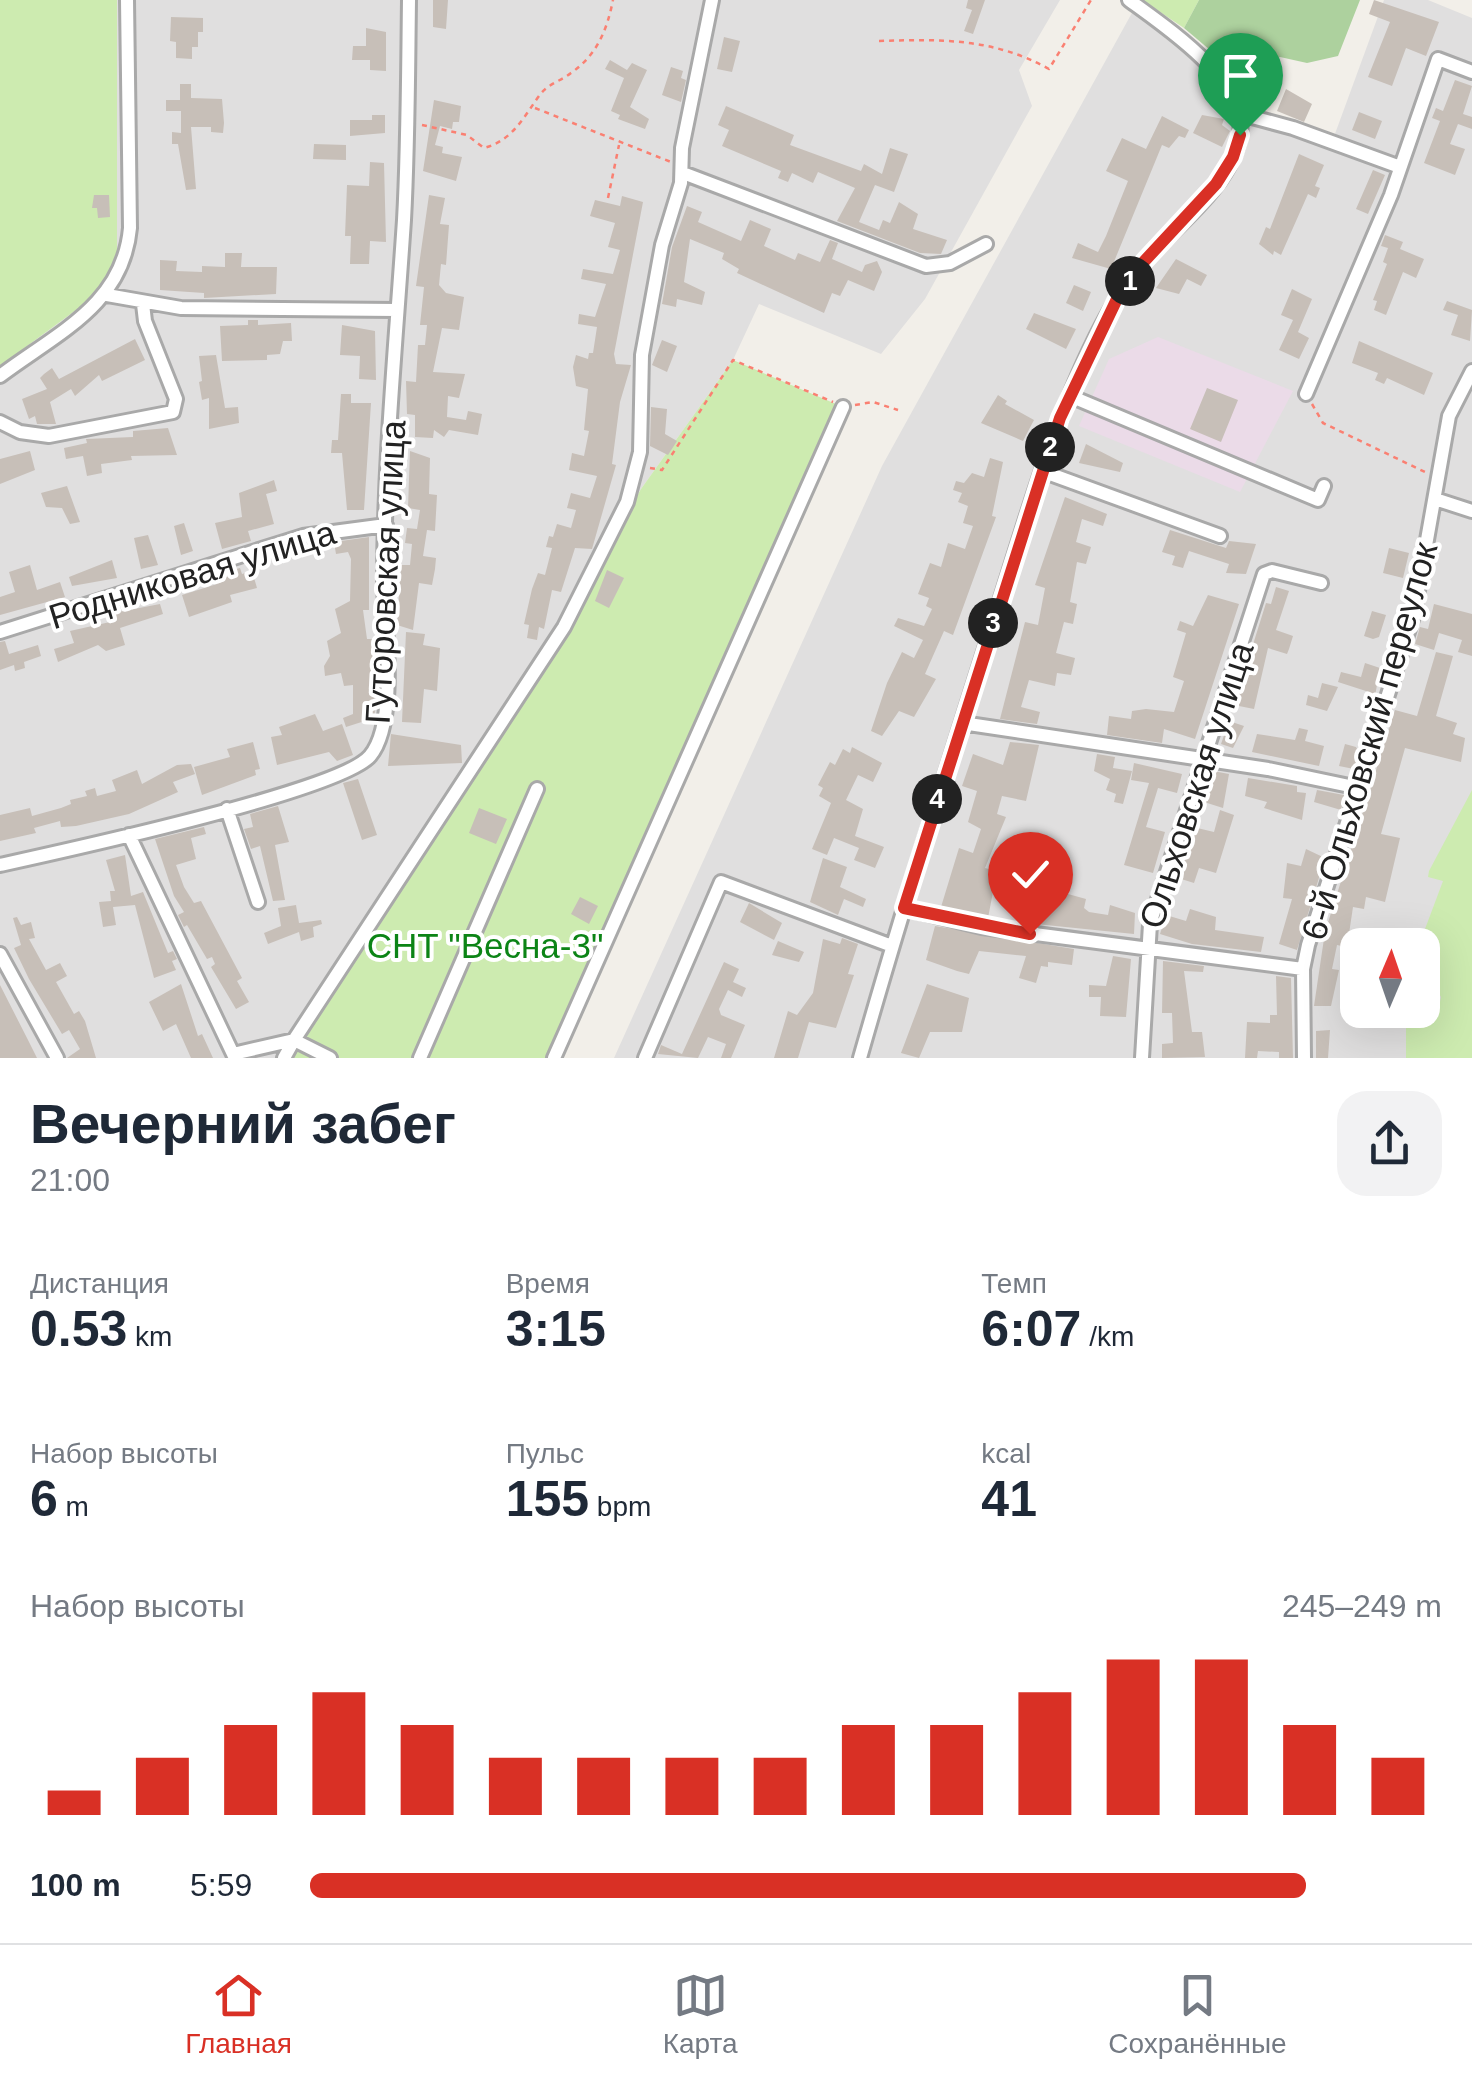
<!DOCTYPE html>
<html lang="ru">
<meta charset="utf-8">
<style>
:root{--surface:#fff;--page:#f2f2f3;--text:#1f2937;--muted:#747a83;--line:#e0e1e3;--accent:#d93025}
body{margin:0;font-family:Helvetica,sans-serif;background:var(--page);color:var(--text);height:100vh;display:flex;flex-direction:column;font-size:38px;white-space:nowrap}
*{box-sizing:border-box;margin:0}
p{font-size:32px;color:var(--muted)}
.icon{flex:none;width:55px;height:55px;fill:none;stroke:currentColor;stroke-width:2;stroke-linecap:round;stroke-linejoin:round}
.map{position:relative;height:1058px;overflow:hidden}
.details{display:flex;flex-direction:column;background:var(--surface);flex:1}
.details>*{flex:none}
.needle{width:65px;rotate:2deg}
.controls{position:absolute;left:1340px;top:928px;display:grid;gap:20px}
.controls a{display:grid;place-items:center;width:100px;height:100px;border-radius:20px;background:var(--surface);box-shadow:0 10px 40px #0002;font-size:50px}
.pin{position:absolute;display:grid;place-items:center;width:85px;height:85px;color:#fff;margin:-102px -42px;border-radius:50% 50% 50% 0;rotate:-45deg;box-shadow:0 0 10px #0007}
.pin .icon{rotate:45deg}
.km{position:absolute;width:50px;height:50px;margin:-25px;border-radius:50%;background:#222;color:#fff;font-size:28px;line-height:50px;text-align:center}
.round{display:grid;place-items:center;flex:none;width:105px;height:105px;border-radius:30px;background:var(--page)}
.summary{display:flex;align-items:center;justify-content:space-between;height:170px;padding:0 30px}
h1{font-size:55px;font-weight:600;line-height:75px}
.figures{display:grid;grid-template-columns:repeat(3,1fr);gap:15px;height:170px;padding:10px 30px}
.figures div{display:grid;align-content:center}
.figures b{font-size:50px;font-weight:600}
.figures small{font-size:28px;font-weight:400}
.figures p{font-size:28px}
.chart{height:280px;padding:20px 30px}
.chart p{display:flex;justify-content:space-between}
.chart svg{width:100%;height:180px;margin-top:10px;stroke:var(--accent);stroke-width:6}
ul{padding:0 30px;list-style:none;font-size:32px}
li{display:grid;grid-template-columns:160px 120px 1fr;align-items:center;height:75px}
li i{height:25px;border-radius:12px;background:var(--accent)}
.menu{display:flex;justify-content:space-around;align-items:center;height:140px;border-top:2px solid var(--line);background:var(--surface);font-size:28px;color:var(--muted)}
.menu a{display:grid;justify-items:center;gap:5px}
.menu .selected{color:var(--accent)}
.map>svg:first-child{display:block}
.residential{fill:#e0dfdf;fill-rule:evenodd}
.industrial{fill:#ebdbe8}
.grass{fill:#cdebb0}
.forest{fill:#add19e}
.building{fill:#c7bfb8}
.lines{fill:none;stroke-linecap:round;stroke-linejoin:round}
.minor-casing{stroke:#a9a9a9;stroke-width:18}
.path{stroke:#fa8072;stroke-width:2.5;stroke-dasharray:5 5;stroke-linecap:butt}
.minor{stroke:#fff;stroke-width:12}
.route-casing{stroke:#fff;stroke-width:20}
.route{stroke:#d93025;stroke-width:12}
.labels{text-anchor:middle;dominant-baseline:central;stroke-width:8;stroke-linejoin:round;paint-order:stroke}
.street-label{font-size:35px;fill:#222;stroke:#fff}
.park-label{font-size:35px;fill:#0c8416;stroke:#fff}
</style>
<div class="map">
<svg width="1472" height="1058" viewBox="0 0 1472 1058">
<rect width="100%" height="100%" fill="#f2efe9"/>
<path class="residential" d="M117,0H1060L1019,70L1032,106L925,299L881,354L759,304L733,360L641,489L561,625L284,1058H0V366L106,288L117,256Z
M1384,0H1428L1472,18V1058H614L882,466L1133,11L1262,119L1332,142ZM1358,945H1422V1010H1358Z"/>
<path class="industrial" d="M1158,337L1293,391L1240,492L1079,426L1109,359Z"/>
<path class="grass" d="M0,0H117V256L106,288L0,366Z
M1142,0H1199L1184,28Z
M733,360L843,407L554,1058H284L561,625L641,489Z
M1472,790V1058H1406V1013L1437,1016L1441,997L1433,983L1423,982L1422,945H1419L1443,881L1428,877L1429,871Z"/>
<path class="forest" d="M1199,0H1360L1338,56L1307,63L1280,57L1258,71L1236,72L1184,28Z"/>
<path class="building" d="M433,0H448L446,29L433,27Z
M968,0H985L973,34L964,31L972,10L966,8Z
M1374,0L1439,22L1426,56L1406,48L1392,86L1368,77L1390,22L1369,14Z
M171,17L203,18V32H198V47H192V59L176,58V42L170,41Z
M366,28L386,32V71L370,70V60H352L353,46H366Z
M724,37L740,41L732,72L717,69Z
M610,60L627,70L632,63L647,70L630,107L649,119L645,129L618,119L620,115L611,111L624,78L605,69Z
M671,67L683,71L681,78L686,80L681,102L662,95Z
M1455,80L1472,86L1463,114L1472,117V129L1458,124L1450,144L1465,149L1455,175L1424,163L1440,121L1432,118L1436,108L1443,111Z
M180,84H191V98L222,99L224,123L223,133L211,132V127H191L196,189L186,190L178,144H172V132L181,133V111H166V100H180Z
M1286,89L1312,104L1304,122L1277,111Z
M434,100L461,106L459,122H453L452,129L440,126L435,145L443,147L442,153L462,157L456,181L423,171Z
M726,106L794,135L790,145L861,171L864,164L882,174L890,148L908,154L894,192L875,185L859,222L879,230L883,220L890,223L899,202L918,214L913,229L947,240L941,254L920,253L837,221L855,188L818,172L813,183L792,173L788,182L778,178L781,171L722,146L729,130L718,125Z
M1359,112L1382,121L1375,139L1352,130Z
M372,115H385V133L350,136V120H372Z
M1202,115L1224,119L1222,125L1230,131L1222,147L1193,133Z
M1162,116L1189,130L1185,138L1179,136L1169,148L1162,145L1111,269L1072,258L1078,243L1098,252L1106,236L1128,181L1106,171L1122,138L1146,149Z
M314,144L346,145V160L313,159Z
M1299,154L1324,165L1315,186L1320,188L1316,198L1308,194L1281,255L1274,251L1273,255L1259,244L1266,227L1270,229Z
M370,162L384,163L386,242L370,241L369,264H350L351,236H345L347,185L369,186Z
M1373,170L1385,175L1368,214L1356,209Z
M94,195H109L110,217L98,218L97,208H92Z
M429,195L445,198L440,224L449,225L446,265L441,264L439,285L446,293L464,297L459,330L442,328L433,372L465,374L459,398L448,396L447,417L466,420L468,411L482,414L478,435L449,430L444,437L434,430L433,438L415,437V415L407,414L406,381L416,382L418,345H425L427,325H420L424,287L416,286Z
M622,196L643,202L614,354L616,364L631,365L620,402L612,464L616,465L592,549L575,548L561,592L552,590L544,629L539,627L537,640L527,638L529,625L524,624L532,589L538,573L545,575L552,548L546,547L549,536L553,537L557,524L571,528L576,510L567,508L571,493L590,498L597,476L569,470L572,453L584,456L589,431L584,430L588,389L576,386L573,367L576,355L588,359L589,353H593L597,327L578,324L579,314L595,317L606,284L581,279L583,269L613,274L620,250L608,247L615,223L590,216L595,200L620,206Z
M687,206L702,212L698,222L741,241L750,220L771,229L764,246L795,260L798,253L820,262L830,240L838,243L832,259L862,272L865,265L877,261L882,272L874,291L848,280L840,296L832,293L824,313L737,273L739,269L722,259L724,253L690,239L684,282L705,292L702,305L677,299L676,307L662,304L672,247Z
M1385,235L1403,242L1400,249L1424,259L1416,278L1403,272L1386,315L1374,310L1377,301L1373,300L1387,264L1383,262L1388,248L1381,246Z
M225,253H242L241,267H277L276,294L204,298V293L160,290V260L177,261L176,271L202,272V266L225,267Z
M1176,259L1207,275L1201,286L1187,279L1179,294L1156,288Z
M1074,285L1091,292L1083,311L1066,303Z
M1292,289L1312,299L1298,332L1309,338L1299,359L1279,350L1293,320L1281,315Z
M1447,301L1472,310L1470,341L1451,335L1458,315L1443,310Z
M1034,313L1076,329L1066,349L1026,329Z
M248,320H258V325L291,323L292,341H283L280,354L267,355V360L222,361L220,326L248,325Z
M342,325L375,331L376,380L359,379L360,356L340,355Z
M135,339L145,360L102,381L99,375L75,396L71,389L50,402L56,424H37L35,416L29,419L22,399L47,389L40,378L44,374L52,368L59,379Z
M662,340L677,346L667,372L652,365Z
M1359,341L1433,373L1424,395L1387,378L1384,384L1375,380L1378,373L1352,363Z
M216,355L225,408L238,407L239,423L209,429V398L202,400L199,382L202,381L199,356Z
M1207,388L1238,400L1221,442L1190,429Z
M341,394H351V403H371L364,510H347L342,453H331L332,440H338Z
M998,395L1007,401L1005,404L1034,420L1023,441L981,423Z
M651,407L667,409L665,434L677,441L668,455L650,446Z
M168,428L177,455L131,456L132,460L101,464L102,473L87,476L83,456L66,459L64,448L87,443L86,439L133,437V431Z
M1086,444L1123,463L1120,472L1079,463Z
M30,451L35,470L0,484V459Z
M410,451L430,458L429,494L437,495L435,531L427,530L423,556L436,558L435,569L432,585L419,583L413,630L397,625L401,565H410L412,544L405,543L407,528L417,529L420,510L408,508Z
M990,458L1003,462L992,516L996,517L953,635L944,631L925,674L936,679L914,717L899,711L882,736L871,731L887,683L902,652L914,658L923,640L894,626L898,618L924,626L932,609L926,606L929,598L918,594L930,563L941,567L948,543L965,549L973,526L963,523L968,506L958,502L962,493L953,490L956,481L964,483L972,473L984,477Z
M274,480L277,491L266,494L274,524L248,531L251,541L222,549L215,523L242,517L239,493Z
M67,486L80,522L70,524L62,508L46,507L41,493Z
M1065,497L1107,514L1103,526L1082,519L1076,542L1091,547L1086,564L1077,562L1070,602L1077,604L1073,624L1064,622L1056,653L1075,658L1071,675L1057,673L1055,686L1029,680L1021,707L1040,712L1037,724L1000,719L1025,622L1038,625L1045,588L1035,585Z
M184,523L193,551L181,555L174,526Z
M1170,530L1226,548L1229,541L1256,544L1246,574L1226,573L1229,564L1189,551L1183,568L1172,565L1175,556L1162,552Z
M148,535L158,565L141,569L134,538Z
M369,537V610H363L367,639H373L375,711L374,718L346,727L343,718L353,714V685L344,686L341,673L325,676L324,666L330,656L327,641L341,633L335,609L350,601L351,559L348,552L336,554L334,542Z
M1389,548L1409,553L1403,578L1383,573Z
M112,560L117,578L72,586L69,577Z
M30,565L37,590L60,582L65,597L0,615V597L15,592L9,572Z
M240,568L242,574L252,571L257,588L230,595L232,602L189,617L182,595L217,584L216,580L230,576L229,571Z
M607,570L624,578L609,608L595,601Z
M1276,587L1289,591L1276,630L1293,636L1289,649L1287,654L1268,648L1254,709L1234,705L1266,603L1271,604Z
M1208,595L1239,604L1195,739L1164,729L1162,743L1107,735L1109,716L1131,719L1132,711L1146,709L1174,712L1184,681L1173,677L1186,633L1177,630L1180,621L1193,626Z
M160,604L163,614L120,628L125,645L106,651L98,645L58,662L54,649L74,643L70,631L110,622L108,614Z
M1434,604L1472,614V656L1458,652L1462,640L1439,633L1434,650L1415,644L1420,627L1428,629Z
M1372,611L1386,615L1379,637L1373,639L1364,636Z
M406,632L425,634L423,645L440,648L437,691L424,689L421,723L402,722Z
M5,641L9,654L38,645L41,656L24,662L25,668L15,671L14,665L0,670V642Z
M1436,652L1453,656L1436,716L1457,723L1453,734L1465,738L1461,762L1405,748L1381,834L1400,838L1385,902L1366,897L1364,909L1353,907L1347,947L1337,945L1332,969L1339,970L1331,1006H1314L1325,932L1395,710L1417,716Z
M1365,663L1380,668L1372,713L1363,710L1369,692L1338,682L1341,672L1361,677Z
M1322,683L1338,687L1327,711L1306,705L1308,695L1318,698Z
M315,714L323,731L342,724L353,755L337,761L329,752L277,765L271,737L282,735L279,727Z
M1229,721L1244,726L1233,748L1221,744Z
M1299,728L1308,730L1305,741L1324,746L1319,766L1252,752L1257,734L1295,740Z
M391,734L461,745L462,763L388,766Z
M253,742L260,769L255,770L256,775L202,795L194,767L230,757L227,749Z
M1010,742L1039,745L1026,801L1002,796L997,814L1006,817L985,868L997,871L988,918L941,907L959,848L973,853L981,829L968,822L977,791L962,786L973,754L1003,765Z
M1345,744L1356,747L1359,753L1354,769L1339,766Z
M852,747L882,763L873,782L858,775L846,800L863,809L855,836L884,847L875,868L854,860L859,848L834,838L827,855L812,849L831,803L819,796L823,788L818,785L830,762L835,765L843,749L850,753Z
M1097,754L1115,757L1113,768L1132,771L1123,804L1114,802L1116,794L1106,790L1110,779L1094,771Z
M1134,763L1182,774L1177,793L1158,788L1146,827L1165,832L1153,873L1124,865L1149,783L1131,780Z
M191,764L195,774L173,782L178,792L129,814L76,826L61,827L60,821L34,828L36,833L0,841V815L30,808L32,816L61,808L71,804L70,800L87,796L85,791L95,788L97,796L116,791L112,780L137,770L142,784L177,765Z
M1213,771L1229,774L1223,808L1204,802Z
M1248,778L1297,786V792L1306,793L1302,820L1264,808L1267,802L1245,796Z
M358,779L377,835L362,840L343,783Z
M1317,790L1344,795L1341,810L1314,802Z
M278,806L289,842L275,845L285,900L273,901L260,846L251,849L244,829L253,827L250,814Z
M479,808L507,819L496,844L469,833Z
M1220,810L1234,815L1216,873L1199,868L1194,883L1178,878L1193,827L1214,832Z
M204,827L206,834L191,838L196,859L176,865L184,887L194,903L201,901L242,978L237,981L249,1002L236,1009L211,967L215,964L212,957L207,959L187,925L184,927L178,915L184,912L174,896L155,839Z
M1306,849L1325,858L1297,950L1279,944L1292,899L1283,898L1287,863L1301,866Z
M125,855L131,896L143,892L168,953L173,951L177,959L172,961L176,970L154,978L135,905L113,907L116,925L103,927L99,902L111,901L110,891H115L106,860Z
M823,858L847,867L840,887L866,899L863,907L844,899L838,915L810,902Z
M1050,889L1086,899L1084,908L1089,912L1108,915L1110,905L1135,913L1134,934L1036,924L1038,913L1044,915Z
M580,897L598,906L589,924L571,914Z
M749,903L782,923L774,940L740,922Z
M296,905L299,923L321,920L322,924L313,927L314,937L301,941L299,932L268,944L264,933L281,926L278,908Z
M1190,909L1216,917L1215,930L1264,937L1261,952L1192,944L1160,934L1166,915L1186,921Z
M17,917L21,925L31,922L35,938L29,939L46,970L60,963L67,976L56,982L74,1014L79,1011L85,1021L96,1058H67L80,1049L69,1030L62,1034L29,979L14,948L21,945L13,918Z
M935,926L1074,949L1072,965L1048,962V967L1041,966L1036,983L1019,978L1026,956L979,951L969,974L957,971L926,960Z
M842,938L858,944L848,974L854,975L836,1028L809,1022L798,1058H774L788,1011L797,1015L813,993L823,939L840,944Z
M778,941L804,952L799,962L772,955Z
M1113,956L1131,959L1126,1017L1100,1016L1101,997H1089V985L1106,986Z
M1163,961L1204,966L1203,972L1184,971L1192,1032H1202L1205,1057L1162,1058V1044L1173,1043L1172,1013H1162Z
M724,962L739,969L733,982L746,988L742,997L728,990L719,1009L721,1015L745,1025L731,1058H721L726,1044L708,1037L698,1058L658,1054L661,1045L682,1054Z
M1276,976L1291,978L1293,1058H1279V1052L1258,1051L1257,1058H1245L1247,1022L1270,1023V1015H1277Z
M181,984L198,1036L202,1034L213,1058H191L176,1024L163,1031L149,1002Z
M927,984L969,998L962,1032H930L919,1058L901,1053Z
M0,985L27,1038L37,1058H0Z
M1330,1030L1328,1058H1316V1031Z"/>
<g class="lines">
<defs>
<path id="minor" d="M1241,114L1293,128L1400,167
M683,173L926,266L950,263L986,244
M107,295L181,308L397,310
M0,376C57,333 123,305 130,228L127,0
M1306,394L1391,195L1438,59L1472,72
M1070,396L1318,500L1324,486
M0,422L20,432L49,436L173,412L176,399L145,321L143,304
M1042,471L1220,536
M1435,499L1472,511
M0,632L303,536L386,525
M962,723L1268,769L1359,788
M227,809L258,902
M129,835L233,1054
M0,865C59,852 340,791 370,756C398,723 385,626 384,584C384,463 396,341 404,220C408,147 408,73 409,0
M904,908L982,927L1303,969
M0,954L57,1058
M235,1058L233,1054L294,1040L564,627L627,502L640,452L642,355L662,245L681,183L682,148L712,0
M284,1058L294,1040L330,1058
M420,1058L537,789
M554,1058L843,407
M645,1058L721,882L892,946
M860,1058C901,914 946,772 991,630C1023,531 1050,430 1096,337C1108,313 1123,287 1140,266C1173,227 1231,188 1240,135C1248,81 1167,28 1129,0
M1142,1058L1150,924L1264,574L1272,571L1321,583
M1304,1058L1303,969L1308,945L1414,613L1449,416L1472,371"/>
</defs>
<use href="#minor" class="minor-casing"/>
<path class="path" d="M879,41C941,39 993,38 1049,69L1091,0
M535,108L671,162
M422,125L467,135L484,148C513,140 523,118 539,96C547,84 561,81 571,73C597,55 607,30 613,0
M608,198L619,145
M1312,404L1323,423L1427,473
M855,405L873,402L898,410
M650,468L662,470L733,360L833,402"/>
<use href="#minor" class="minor"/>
</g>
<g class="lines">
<defs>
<path id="route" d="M1030,934L904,908L1060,418L1116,301L1138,268L1216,184L1233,157L1240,135"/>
</defs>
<use href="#route" class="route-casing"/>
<use href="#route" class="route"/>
</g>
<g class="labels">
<g class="street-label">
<text transform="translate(385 572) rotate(-87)">Гуторовская улица</text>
<text transform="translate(192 574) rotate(-17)">Родниковая улица</text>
<text transform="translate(1369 741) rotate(-74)">6-й Ольховский переулок</text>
<text transform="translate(1196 785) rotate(-72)">Ольховская улица</text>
</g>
<g class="park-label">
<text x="485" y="945">СНТ "Весна-3"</text>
</g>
</g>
</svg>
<div class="controls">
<a><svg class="needle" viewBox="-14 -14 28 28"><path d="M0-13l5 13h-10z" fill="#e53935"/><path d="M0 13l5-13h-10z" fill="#747a83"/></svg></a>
</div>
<div class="pin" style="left:1240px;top:135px;background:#1e9e55"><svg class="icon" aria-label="arrive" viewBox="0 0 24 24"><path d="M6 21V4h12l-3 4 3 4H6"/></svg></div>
<div class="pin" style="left:1030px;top:934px;background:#d93025"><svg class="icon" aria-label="check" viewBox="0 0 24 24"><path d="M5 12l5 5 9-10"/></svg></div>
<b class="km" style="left:1130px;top:281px">1</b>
<b class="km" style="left:1050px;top:447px">2</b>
<b class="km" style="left:993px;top:623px">3</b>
<b class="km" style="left:937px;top:799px">4</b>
</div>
<section class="details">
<div class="summary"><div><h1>Вечерний забег</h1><p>21:00</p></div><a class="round"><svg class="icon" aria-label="share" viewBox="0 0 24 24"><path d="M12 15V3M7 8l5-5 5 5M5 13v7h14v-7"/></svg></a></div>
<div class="figures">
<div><p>Дистанция</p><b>0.53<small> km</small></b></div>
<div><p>Время</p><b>3:15</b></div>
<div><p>Темп</p><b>6:07<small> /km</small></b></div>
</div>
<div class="figures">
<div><p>Набор высоты</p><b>6<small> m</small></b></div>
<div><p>Пульс</p><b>155<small> bpm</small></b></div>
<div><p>kcal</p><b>41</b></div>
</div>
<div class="chart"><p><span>Набор высоты</span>245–249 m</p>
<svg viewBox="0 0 160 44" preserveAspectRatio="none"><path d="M5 44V38M15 44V30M25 44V22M35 44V14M45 44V22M55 44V30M65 44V30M75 44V30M85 44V30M95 44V22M105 44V22M115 44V14M125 44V6M135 44V6M145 44V22M155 44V30"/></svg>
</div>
<ul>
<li><b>100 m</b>5:59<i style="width:88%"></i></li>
</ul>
</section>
<nav class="menu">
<a class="selected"><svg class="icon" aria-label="home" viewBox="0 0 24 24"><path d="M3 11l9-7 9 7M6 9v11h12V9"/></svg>Главная</a>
<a><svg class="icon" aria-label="map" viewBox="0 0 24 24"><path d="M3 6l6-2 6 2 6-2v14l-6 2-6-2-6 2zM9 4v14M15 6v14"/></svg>Карта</a>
<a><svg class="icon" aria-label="saved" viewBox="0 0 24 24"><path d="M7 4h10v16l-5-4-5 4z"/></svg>Сохранённые</a>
</nav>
